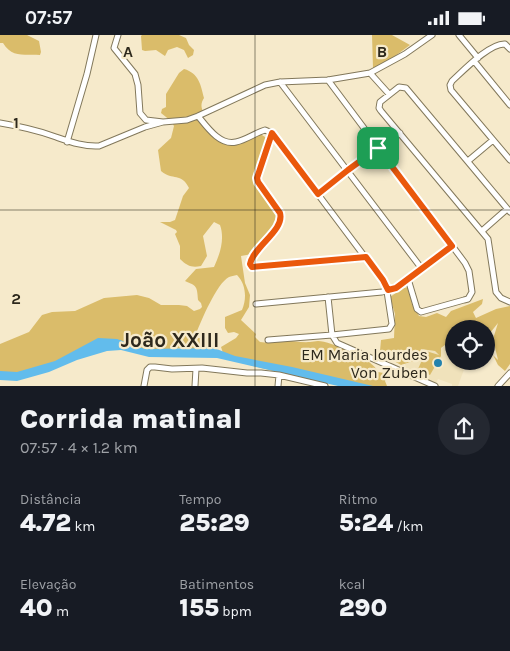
<!DOCTYPE html>
<html lang="pt">
<meta charset="utf-8">
<style>
:root{--surface:#171b24;--page:#242831;--text:#f1f3f6;--muted:#9ea1a6}
body{margin:0;font-family:Karla,sans-serif;background:var(--page);color:var(--text);height:100vh;display:flex;flex-direction:column;font-size:19px;white-space:nowrap}
*{box-sizing:border-box;margin:0}
p{font-size:16px;color:var(--muted)}
.icon{flex:none;width:28px;height:28px;fill:none;stroke:currentColor;stroke-width:2;stroke-linecap:round;stroke-linejoin:round}
.map{position:relative;height:351px;overflow:hidden}
.side{display:flex;flex-direction:column;background:var(--surface);flex:1}
.side>*{flex:none}
.fabs{position:absolute;left:445px;top:285px;display:grid;gap:10px}
.fabs a{display:grid;place-items:center;width:50px;height:50px;border-radius:50%;background:var(--surface);box-shadow:0 1px 4px #0004;font-size:25px}
.pin{position:absolute;display:grid;place-items:center;width:42px;height:42px;color:#fff;margin:-21px;border-radius:10px;box-shadow:0 2px 8px #0006}
.round{display:grid;place-items:center;flex:none;width:52px;height:52px;border-radius:26px;background:var(--page)}
.summary{display:flex;align-items:center;justify-content:space-between;height:85px;padding:0 20px}
h1{font-size:28px;font-weight:800;line-height:38px}
.metrics{display:grid;grid-template-columns:repeat(3,1fr);gap:8px;height:85px;padding:5px 20px}
.metrics div{display:grid;align-content:center}
.metrics b{font-size:25px;font-weight:800}
.metrics small{font-size:14px;font-weight:400}
.metrics p{font-size:14px}
.status{display:flex;justify-content:space-between;align-items:center;height:35px;padding:0 25px;background:var(--surface);direction:ltr}
.status svg{height:14px;fill:currentColor}
.map>svg:first-child{display:block}
.built{fill:#f0e2bb}
.green{fill:#dabc6a}
.water{fill:#62bcec}
.lines{fill:none;stroke-linecap:round;stroke-linejoin:round}
.minor-casing{stroke:#82785b;stroke-width:7}
.minor{stroke:#fff;stroke-width:5}
.route-casing{stroke:#fff;stroke-width:10}
.route{stroke:#ea580c;stroke-width:6}
.grid{fill:none;stroke:#2d281c;stroke-width:1;stroke-opacity:0.55}
.poi-dot{fill:#2382ae;stroke:#f6eacb;stroke-width:2}
.labels{text-anchor:middle;dominant-baseline:central;stroke-width:4.5;stroke-linejoin:round;paint-order:stroke}
.poi-label{font-size:16px;fill:#2d281c;stroke:#f6eacb;text-anchor:end}
.district-label{font-size:21px;font-weight:bold;fill:#2d281c;stroke:#f6eacb}
.grid-label{font-size:16px;text-anchor:middle;font-weight:bold;fill:#2d281c;stroke:#f6eacb;stroke-width:4.5;stroke-linejoin:round;paint-order:stroke}
</style>
<div class="status"><b>07:57</b><svg viewBox="0 0 49 12"><path d="M0 12V9h3v3zM5 12V6h3v6zM10 12V3h3v9zM15 12V0h3v12zM26 1h20v11H26zM47 4h2v5h-2z"/></svg></div>
<div class="map">
<svg width="510" height="351" viewBox="0 0 510 351">
<rect width="100%" height="100%" fill="#f6eacb"/>
<path class="built" d="M454,303V326H467L458,351H452V349L438,344L436,348L405,334V329L417,325L421,314L435,316L439,321L441,313Z"/>
<path class="green" d="M0,0H27L39,6L41,17L40,20C24,19 12,23 3,8H0Z
M142,0H179L186,3L189,10L194,15L193,20L188,23L184,15L177,12L168,15L165,21L156,15L145,16L142,15L141,1Z
M372,0H392L410,10L387,27L373,33Z
M184,34C199,38 201,51 204,63C200,69 201,74 205,80L202,83L201,88L230,108L231,105L233,107L253,100H262L268,104L256,148L263,161L279,179L278,189L276,188L252,216V219L241,221L245,248L250,260L249,272L241,285L256,299L255,302L260,307C266,308 269,307 275,306C286,304 299,308 310,307C313,307 315,306 318,306C330,306 375,325 378,337L389,339L390,341L386,343L385,346L387,351H347L321,344L311,345L253,331L224,321L221,312L236,303L239,299L234,297L228,298L225,293V282L242,275C247,264 246,249 237,240C234,241 231,241 229,242C217,248 201,286 196,299L198,303L216,302C219,308 219,312 215,318L187,313L143,316L110,311L0,343V309L29,297L42,280L52,277L75,276L104,263L137,260L149,263L161,270H179L187,271L194,276L200,274L202,272L201,268L198,265C197,251 197,251 185,246L196,234L214,232C220,219 225,204 220,190L214,187L203,201L207,221L201,231C192,233 187,231 180,224V211L175,199L177,197L176,195L160,187H170L175,185L183,161L189,153C181,137 173,146 161,136L158,115L171,103L174,91L171,86L161,78L162,74L166,72V59L179,38Z
M409,252L412,269L419,281L426,282L437,278L446,282L451,276L483,264L482,269L473,277L476,283L496,274L510,271V329L505,336L498,330L493,320L498,325L493,304L498,288L486,303V294H454V303L441,313V321L430,340L418,334L426,316L439,320L435,316L421,314L417,325L401,330L394,326L388,319L379,323L375,320L380,316L381,305L394,303L395,279L390,262L403,253Z"/>
<path class="water" d="M98,303L117,304L145,314L214,313L235,321L292,332L373,351H338L217,323L149,322L121,315L107,316L77,325L49,337L17,346L0,345V336L17,337L55,326Z"/>
<g class="lines">
<defs>
<path id="minor" d="M118,0L114,13L135,39L138,50L140,78L146,85L163,87
M459,0L478,23
M510,14L505,9C490,8 464,35 452,46L450,50L451,55L510,125
M474,26L510,70
M370,38L389,59
M328,45L465,228L469,236L472,257L468,264L464,265L421,277L417,274L408,244
M280,47L422,234
M198,81C207,92 220,111 236,107C246,105 255,98 265,95L272,98L386,250L392,289L389,294L332,300L268,305
M0,88C18,91 36,95 53,101C68,106 83,112 99,111L145,92L163,87L187,85L198,81L265,50L280,47L328,45L370,38L405,19L432,0
M272,98L257,143V147L280,178C286,197 248,212 251,231L257,232L366,223
M67,107L87,39L96,0
M468,126L493,105
M318,159L348,135L400,98
M510,177L406,53L399,52L380,67L379,73L381,76L488,204L496,257L501,263L510,267
M482,196L507,174
M328,262L332,300L337,308L435,351
M256,269L382,257L396,253L452,211
M144,351L147,335L150,332H155L172,334L202,333L247,338H261L279,340L325,351
M195,351L196,334
M278,351L279,340
M498,351L510,338"/>
</defs>
<use href="#minor" class="minor-casing"/>
<use href="#minor" class="minor"/>
</g>
<g class="lines">
<defs>
<path id="route" d="M272,98L318,159L348,135L378,113L452,211L396,253L388,255L383,245L366,222L252,232L250,229C253,212 285,195 280,178L258,147L257,143Z"/>
</defs>
<use href="#route" class="route-casing"/>
<use href="#route" class="route"/>
</g>
<path class="grid" d="M255,0V351M0,175H510"/>
<circle class="poi-dot" cx="438" cy="328" r="5"/>
<g class="labels">
<g class="poi-label">
<text x="428" y="319">EM Maria lourdes<tspan x="428" dy="18">Von Zuben</tspan></text>
</g>
<g class="district-label">
<text x="170" y="305">João XXIII</text>
</g>
</g>
<g class="grid-label">
<text x="128" y="22">A</text>
<text x="382" y="22">B</text>
<text x="16" y="93">1</text>
<text x="16" y="269">2</text>
</g>
</svg>
<div class="fabs">
<a><svg class="icon" aria-label="locate" viewBox="0 0 24 24"><circle cx="12" cy="12" r="6"/><path d="M12 2v4M12 18v4M2 12h4M18 12h4"/></svg></a>
</div>
<div class="pin" style="left:378px;top:113px;background:#1e9e55"><svg class="icon" aria-label="arrive" viewBox="0 0 24 24"><path d="M6 21V4h12l-3 4 3 4H6"/></svg></div>
</div>
<section class="side">
<div class="summary"><div><h1>Corrida matinal</h1><p>07:57 · 4 × 1.2 km</p></div><a class="round"><svg class="icon" aria-label="share" viewBox="0 0 24 24"><path d="M12 15V3M7 8l5-5 5 5M5 13v7h14v-7"/></svg></a></div>
<div class="metrics">
<div><p>Distância</p><b>4.72<small> km</small></b></div>
<div><p>Tempo</p><b>25:29</b></div>
<div><p>Ritmo</p><b>5:24<small> /km</small></b></div>
</div>
<div class="metrics">
<div><p>Elevação</p><b>40<small> m</small></b></div>
<div><p>Batimentos</p><b>155<small> bpm</small></b></div>
<div><p>kcal</p><b>290</b></div>
</div>
</section>
